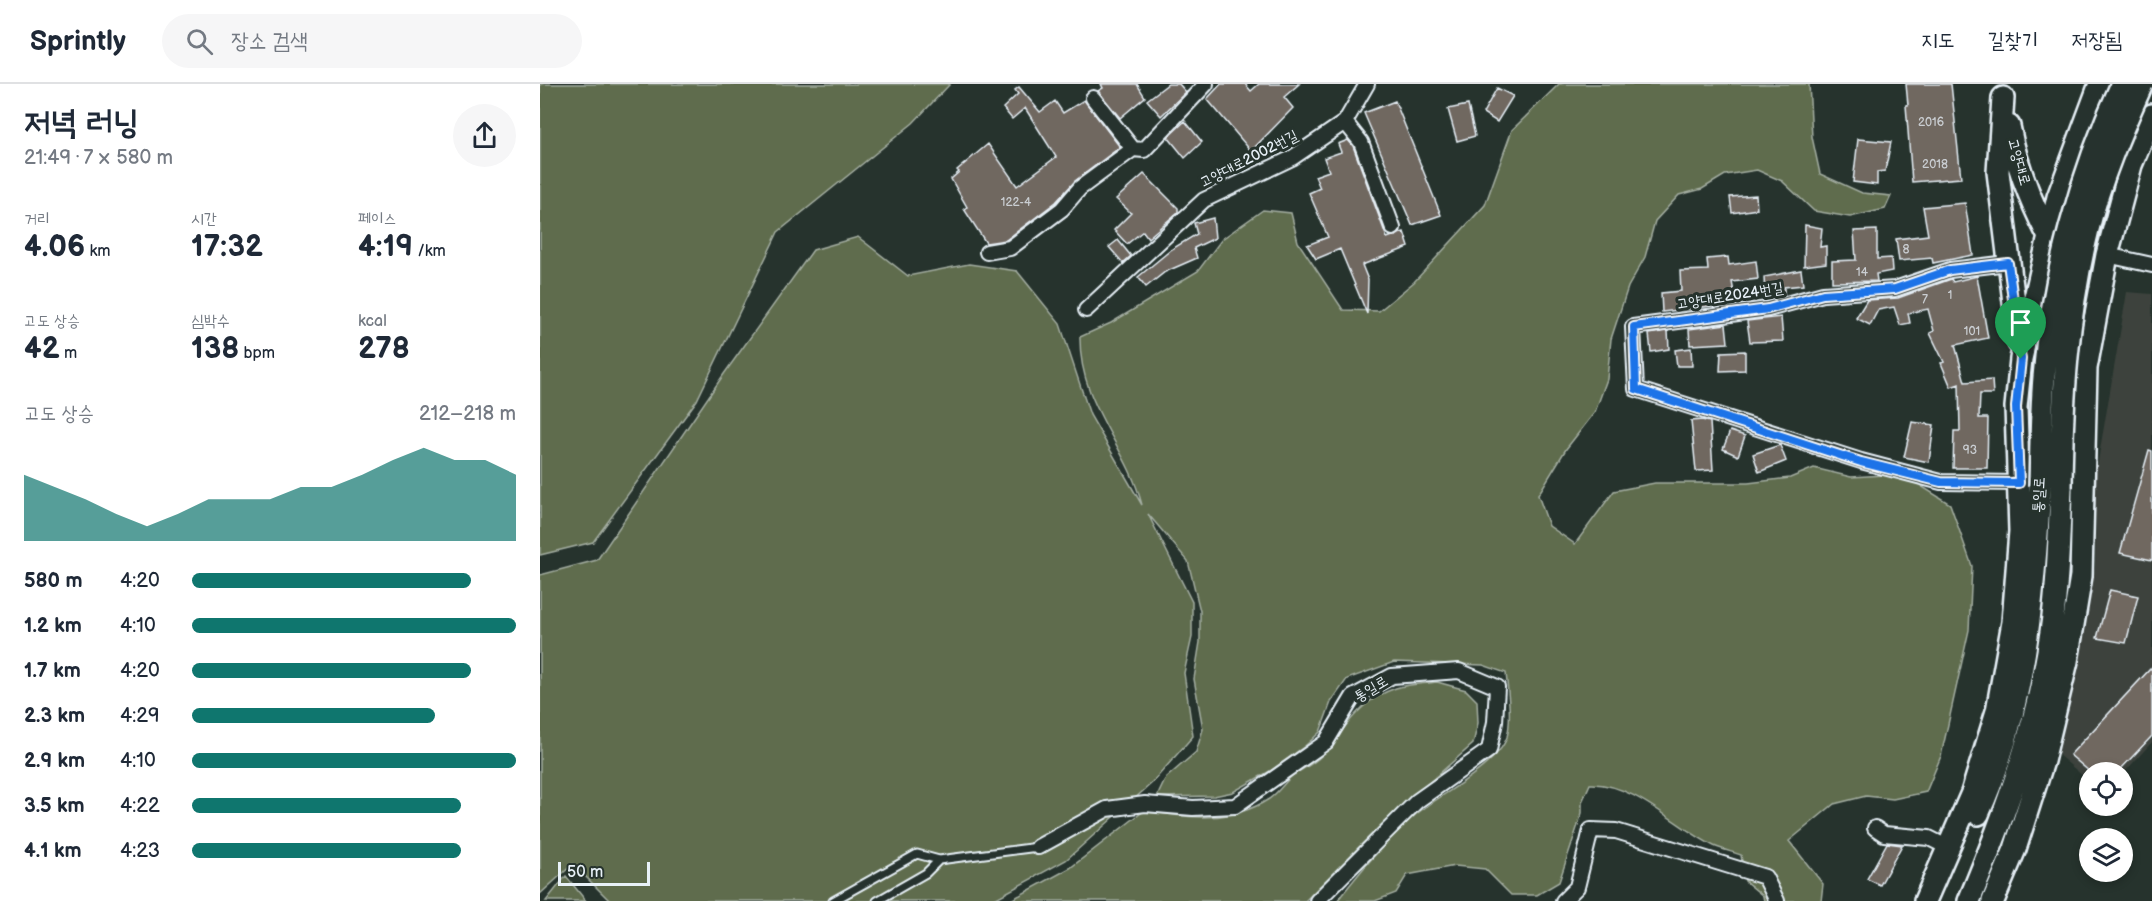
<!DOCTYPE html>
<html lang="ko">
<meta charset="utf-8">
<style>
:root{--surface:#fff;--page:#f6f6f7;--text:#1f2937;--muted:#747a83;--line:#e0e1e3;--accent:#0f766e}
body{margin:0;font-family:"Balsamiq Sans","Poor Story",sans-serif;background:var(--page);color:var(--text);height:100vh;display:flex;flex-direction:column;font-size:22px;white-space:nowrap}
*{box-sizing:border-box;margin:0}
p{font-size:20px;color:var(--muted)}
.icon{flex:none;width:33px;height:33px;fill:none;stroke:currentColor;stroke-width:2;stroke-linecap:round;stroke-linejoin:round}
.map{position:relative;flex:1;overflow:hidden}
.details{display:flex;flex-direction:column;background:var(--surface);width:540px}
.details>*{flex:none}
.buttons{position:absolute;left:1539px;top:678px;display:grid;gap:12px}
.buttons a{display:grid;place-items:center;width:54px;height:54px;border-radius:50%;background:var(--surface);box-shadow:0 3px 9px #0003;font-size:30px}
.scale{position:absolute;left:18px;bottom:15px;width:92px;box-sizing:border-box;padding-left:6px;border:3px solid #e8f1f8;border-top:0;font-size:16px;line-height:21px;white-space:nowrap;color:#e8f1f8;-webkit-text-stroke:4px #26332d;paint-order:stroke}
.pin{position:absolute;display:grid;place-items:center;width:51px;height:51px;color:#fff;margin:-62px -26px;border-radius:50% 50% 50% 0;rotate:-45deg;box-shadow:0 0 6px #0007}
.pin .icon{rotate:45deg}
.round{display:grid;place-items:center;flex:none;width:63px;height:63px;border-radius:32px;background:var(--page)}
.headline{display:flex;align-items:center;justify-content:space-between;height:102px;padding:0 24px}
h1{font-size:33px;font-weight:700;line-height:45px}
.stats{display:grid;grid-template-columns:repeat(3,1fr);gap:9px;height:102px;padding:6px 24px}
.stats div{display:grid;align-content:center}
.stats b{font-size:30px;font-weight:700}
.stats small{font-size:16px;font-weight:400}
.stats p{font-size:16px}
.chart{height:168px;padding:12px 24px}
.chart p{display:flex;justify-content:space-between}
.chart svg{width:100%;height:108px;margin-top:6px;fill:var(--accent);opacity:.7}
ul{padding:0 24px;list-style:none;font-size:20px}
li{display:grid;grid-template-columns:96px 72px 1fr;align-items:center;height:45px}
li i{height:15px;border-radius:8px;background:var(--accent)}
header{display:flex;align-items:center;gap:36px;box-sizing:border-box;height:84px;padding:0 30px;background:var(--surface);border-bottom:2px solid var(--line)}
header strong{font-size:28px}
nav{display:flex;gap:33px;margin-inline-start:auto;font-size:21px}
.search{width:420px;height:54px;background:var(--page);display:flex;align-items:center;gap:15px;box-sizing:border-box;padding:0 21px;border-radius:33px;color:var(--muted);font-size:22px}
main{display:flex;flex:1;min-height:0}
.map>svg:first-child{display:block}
.built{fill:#3c433d}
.green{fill:#5f6c4d;stroke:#a4aea2;stroke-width:1.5}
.building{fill:#706761;stroke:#e8f1f8;stroke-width:1.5}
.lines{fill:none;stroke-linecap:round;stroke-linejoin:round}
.lane-casing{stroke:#e8f1f8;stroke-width:11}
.street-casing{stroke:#e8f1f8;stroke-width:18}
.primary-casing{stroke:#e8f1f8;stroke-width:26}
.lane{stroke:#26332d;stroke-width:7}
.street{stroke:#26332d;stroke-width:14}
.primary{stroke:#26332d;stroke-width:21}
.primary-bridge-casing{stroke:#e8f1f8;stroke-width:26;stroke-linecap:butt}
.primary-bridge{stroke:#26332d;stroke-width:21}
.route-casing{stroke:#fff;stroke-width:12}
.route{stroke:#1a73e8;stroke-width:8}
.labels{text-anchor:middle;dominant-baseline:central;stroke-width:6;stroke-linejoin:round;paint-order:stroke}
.number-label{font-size:12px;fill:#caced2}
.street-label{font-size:15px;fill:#e8f1f8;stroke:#26332d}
</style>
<header>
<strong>Sprintly</strong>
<div class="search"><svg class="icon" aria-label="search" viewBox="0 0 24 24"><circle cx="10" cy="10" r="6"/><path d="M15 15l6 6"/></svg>장소 검색</div>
<nav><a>지도</a><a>길찾기</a><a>저장됨</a></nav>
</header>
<main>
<section class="details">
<div class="headline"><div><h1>저녁 러닝</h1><p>21:49 · 7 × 580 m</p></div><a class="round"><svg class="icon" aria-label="share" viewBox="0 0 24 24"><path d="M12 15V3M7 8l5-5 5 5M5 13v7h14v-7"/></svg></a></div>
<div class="stats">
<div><p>거리</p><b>4.06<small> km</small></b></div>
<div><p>시간</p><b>17:32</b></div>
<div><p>페이스</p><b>4:19<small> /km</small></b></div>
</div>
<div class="stats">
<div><p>고도 상승</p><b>42<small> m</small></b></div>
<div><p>심박수</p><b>138<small> bpm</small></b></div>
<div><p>kcal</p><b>278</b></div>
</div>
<div class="chart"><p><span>고도 상승</span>212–218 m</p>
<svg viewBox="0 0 160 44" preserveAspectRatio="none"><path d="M0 44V17L10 22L20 27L30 33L40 38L50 33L60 27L70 27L80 27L90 22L100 22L110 17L120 11L130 6L140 11L150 11L160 17V44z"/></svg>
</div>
<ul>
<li><b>580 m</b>4:20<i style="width:86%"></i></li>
<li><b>1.2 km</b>4:10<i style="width:100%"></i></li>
<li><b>1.7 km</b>4:20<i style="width:86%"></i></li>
<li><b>2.3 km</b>4:29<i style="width:75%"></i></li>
<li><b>2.9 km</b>4:10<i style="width:100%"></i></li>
<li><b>3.5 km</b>4:22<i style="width:83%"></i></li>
<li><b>4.1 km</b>4:23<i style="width:83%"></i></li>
</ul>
</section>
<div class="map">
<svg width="1612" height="817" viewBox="0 0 1612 817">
<rect width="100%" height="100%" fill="#26332d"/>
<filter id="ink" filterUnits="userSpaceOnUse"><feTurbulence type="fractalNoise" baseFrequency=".0167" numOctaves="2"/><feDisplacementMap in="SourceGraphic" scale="12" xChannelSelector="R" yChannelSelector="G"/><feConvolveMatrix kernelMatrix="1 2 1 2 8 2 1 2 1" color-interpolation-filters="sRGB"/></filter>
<g filter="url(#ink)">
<path class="built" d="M1587,208L1612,210V658L1583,690L1550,688L1549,697L1517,670L1555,483L1556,389Z"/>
<path class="green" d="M0,0H410L373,39L238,148L157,316L53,458L0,471Z
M1019,0H1269L1272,53L1280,90L1322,109L1351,112L1345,125L1310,133L1274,127L1242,97L1217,86L1185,91L1162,105L1139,111L1115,137L1105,173L1088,203L1071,255L1067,295L1055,328L1026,365L998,411L1009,442L1035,460L1074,407L1115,399H1208L1250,394L1274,384L1311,393L1362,390L1410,420L1432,482L1429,546L1401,672L1386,708L1353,715L1326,712L1294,720L1249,757L1283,800L1281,817H1224L1223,812L1205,797L1201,771C1193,768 1183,766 1174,762C1137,744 1093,698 1050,700L1042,718V729L1019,798L997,811H971L945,785L915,782L867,791L856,809L835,817H797C820,788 845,757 874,732C897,712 958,682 967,653C972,634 968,609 966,589L943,581L854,578L807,595L791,618L780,648L765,662L730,687L693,708L674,712L617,713L626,694L656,668L663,645L654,595L660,558V527L648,477L608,430L652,518V553L644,589L653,652L612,699L526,776L451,817H70L33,780L0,810V491L57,476L184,290L273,166L318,153L368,192L429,180L477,187L520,240L550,331L602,421C587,361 539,321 540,253L571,239L658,187L682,155L723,126L751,129L758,158L803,226L839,227L874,198L945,121L972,46Z
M897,598L926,606L937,617L938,639L933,660L842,740L765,817H469L530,784L605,726C647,735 692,739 729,715C738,709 744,699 752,692C762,685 774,680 782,671C807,644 817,617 856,604C868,600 884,600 897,598Z
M26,792L46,817H6Z"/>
<path class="building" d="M561,0H597L605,13L580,34L558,7L563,4Z
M628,0H639L646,8L621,32L607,16Z
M681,0H705L711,7L719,0H759L744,13L753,24L711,67L667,15Z
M1366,0H1411L1421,94L1372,98L1366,21H1368Z
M479,3L500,28L515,17L523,29L544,16L580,63L535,97L516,118L466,156L446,159L424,125L427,123L411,95L419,88L417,86L448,60L477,102L516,73L485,24L472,35L463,24L478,10L475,6Z
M957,4L973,12L957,38L943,29Z
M855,17L901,131L872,141L824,29Z
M928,21L935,52L917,57L908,25Z
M645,37L662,58L645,74L628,53Z
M1318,55L1351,58L1345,87L1337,88V101L1313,98Z
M808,56L813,62L847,154L864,148L869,163L822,181L828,196L827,230L800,165L776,175L767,161L788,153L769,109L780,104L775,92L789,87L784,74L801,68L798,60Z
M604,90L638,124V128L608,154L603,147L587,160L574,146L591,129L576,115Z
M1216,111L1217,125L1192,129L1190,113Z
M1425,119L1433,171L1393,179L1392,174L1359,177L1356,155L1388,151L1383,123Z
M673,134L675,154L654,164L657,174L625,188L606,203L598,193L632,165L657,150L654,139Z
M1265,141L1282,144L1280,163L1286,162V179L1264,182Z
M1337,146V175L1351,174L1352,187L1336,190L1337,197L1292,198V177L1316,176L1314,147Z
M578,156L591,172L583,179L569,163Z
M1188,173L1189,181L1216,177L1218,195L1192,198L1196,219L1122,228L1121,209L1141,207L1140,187L1168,186L1167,175Z
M1261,186L1263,201L1244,203V209L1225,211L1224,193Z
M1437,192L1448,254L1415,261L1425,298L1452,296L1453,310H1440L1439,334H1448L1447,384H1413L1414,347H1420L1419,300L1411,303L1401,279L1404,278L1390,249L1394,247L1388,225L1368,229L1370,239L1360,241L1354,223L1338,226L1330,241L1316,234L1327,216L1358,214L1411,195L1413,198Z
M1241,233L1243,257L1210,258L1207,237Z
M1186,240L1188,259L1150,261L1149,245Z
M1128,247L1129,265L1111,268L1109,250Z
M1151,264L1152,282H1137L1135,266Z
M1205,267V286L1180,287L1181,268Z
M1162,336L1170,338L1173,386L1156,387L1151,337Z
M1372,338L1394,341L1389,378L1364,373Z
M1190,347L1205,352L1198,372L1183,365Z
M1240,361L1246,377L1219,388L1213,370Z
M1609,366L1612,367V476L1580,469Z
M1570,506L1598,512L1586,559L1557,554Z
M1612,583V652L1578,688H1550L1530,671Z
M1347,759L1362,761L1340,801L1327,795Z"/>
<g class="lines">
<defs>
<path id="lane" d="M293,817L377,770L399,776L498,763
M337,817L386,789L399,776"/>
<path id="street" d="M553,14L593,65
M805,38L821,58L853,144
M447,168L470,164L522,125L540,104L593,65L604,66L666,0
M1567,171L1612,181
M1468,179L1410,186L1355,205L1283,210L1228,225L1093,243L1096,305L1321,377L1401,398L1479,399
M546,226L664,116L752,74L805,38L827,0
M1335,744L1344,750L1389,754L1409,764
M498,763L567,725L605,720L653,724L695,722L786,658L813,613L852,592L919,587L957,603L955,638L949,666L877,717L777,817
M1023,817L1037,803L1051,746L1076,747L1225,793L1237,817"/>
<path id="primary" d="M1463,14L1458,88L1479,259
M1469,42C1476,81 1490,116 1508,151
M1438,730C1485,628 1494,513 1500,402
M1385,817L1432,709L1457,627L1473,538L1480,447L1476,323L1481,275L1518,113L1560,0
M1429,817C1465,731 1498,641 1511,548C1518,500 1519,451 1521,403
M1453,817L1475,765L1503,677L1527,577L1541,492L1546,284L1567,171L1591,81L1612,31"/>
</defs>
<use href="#lane" class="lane-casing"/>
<use href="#street" class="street-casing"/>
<use href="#primary" class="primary-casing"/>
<use href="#lane" class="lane"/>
<use href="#street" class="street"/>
<use href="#primary" class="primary"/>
<defs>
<path id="primary-bridge" d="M1500,402C1501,366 1501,329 1504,293C1512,193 1540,91 1582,0
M1521,403C1522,315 1527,230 1548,145C1560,95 1581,47 1602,0"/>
</defs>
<use href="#primary-bridge" class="primary-bridge-casing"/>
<use href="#primary-bridge" class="primary-bridge"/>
</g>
</g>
<g class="lines" filter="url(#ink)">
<defs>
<path id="route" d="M1468,179L1481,275L1476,323L1479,399L1401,398L1321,378L1096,305L1094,243L1228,225L1283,210L1355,205L1410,186Z"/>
</defs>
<use href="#route" class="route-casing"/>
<use href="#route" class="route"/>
</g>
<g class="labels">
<g class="number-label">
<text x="1391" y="38">2016</text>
<text x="1395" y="80">2018</text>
<text x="476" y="118">122-4</text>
<text x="1366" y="165">8</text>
<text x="1322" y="188">14</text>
<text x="1410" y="211">1</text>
<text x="1385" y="215">7</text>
<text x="1432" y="247">101</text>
<text x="1430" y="366">93</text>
</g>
<g class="street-label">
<text transform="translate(709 75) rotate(-27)">고양대로2002번길</text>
<text transform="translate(1479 78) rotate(74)">고양대로</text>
<text transform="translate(1190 212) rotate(-9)">고양대로2024번길</text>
<text transform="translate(1499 411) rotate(-87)">통일로</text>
<text transform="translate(831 605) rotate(-31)">통일로</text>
</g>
</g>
</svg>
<div class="buttons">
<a><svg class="icon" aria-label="locate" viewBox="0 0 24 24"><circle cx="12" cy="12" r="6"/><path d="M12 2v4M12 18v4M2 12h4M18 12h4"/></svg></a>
<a><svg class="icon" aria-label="layers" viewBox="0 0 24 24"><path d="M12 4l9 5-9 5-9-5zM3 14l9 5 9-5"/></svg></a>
</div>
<div class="scale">50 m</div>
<div class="pin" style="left:1481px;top:275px;background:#1e9e55"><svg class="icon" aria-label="arrive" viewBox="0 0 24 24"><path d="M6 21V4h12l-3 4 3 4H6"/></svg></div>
</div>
</main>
